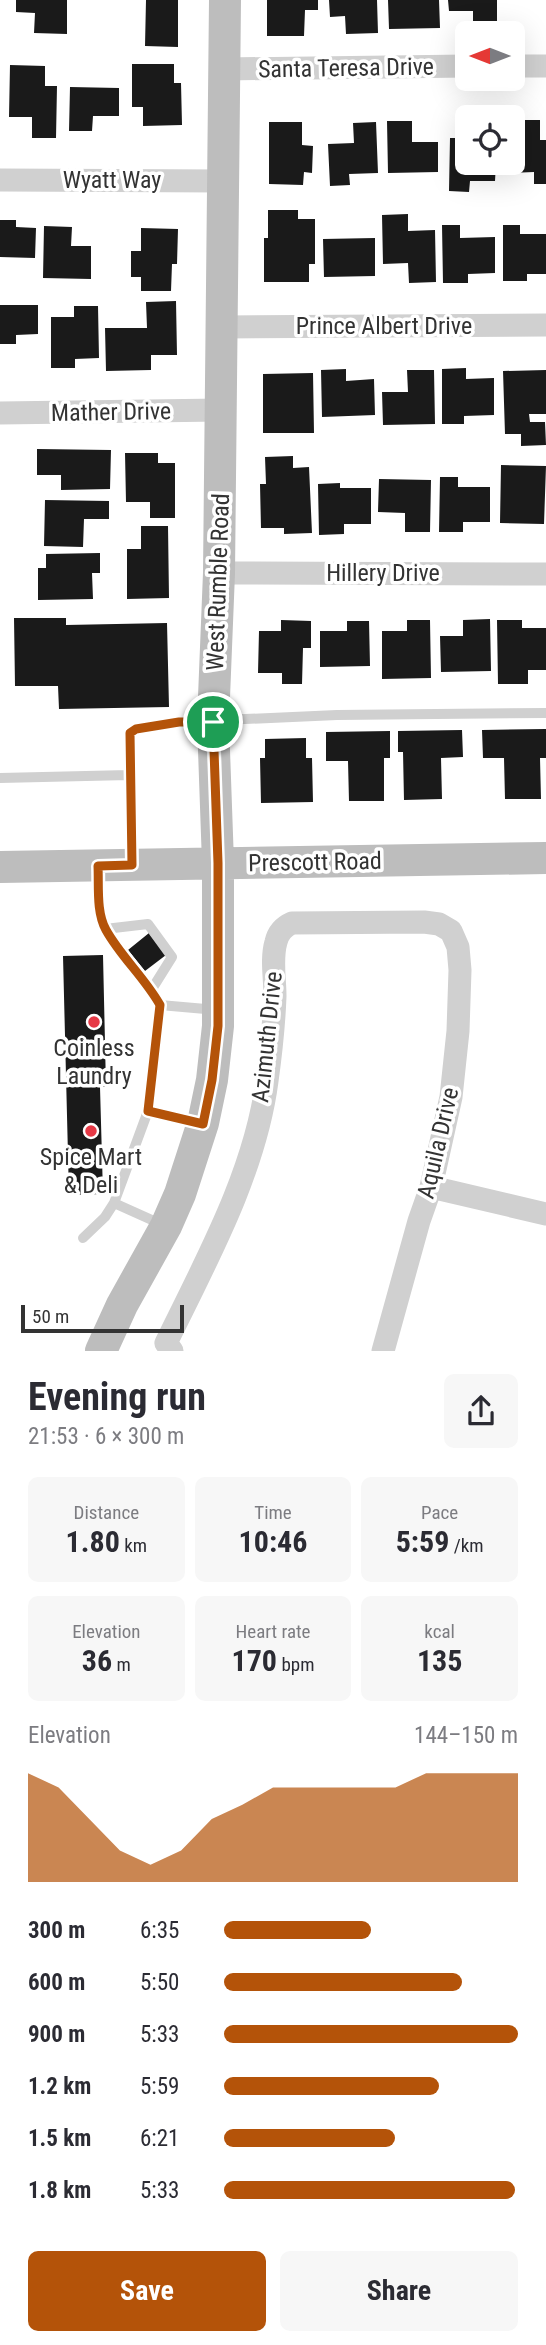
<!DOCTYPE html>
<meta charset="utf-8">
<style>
:root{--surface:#fff;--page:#f7f7f7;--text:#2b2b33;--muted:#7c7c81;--accent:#b45309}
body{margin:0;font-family:"Roboto Condensed",sans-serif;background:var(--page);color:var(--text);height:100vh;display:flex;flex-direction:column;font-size:26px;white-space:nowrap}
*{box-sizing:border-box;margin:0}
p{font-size:23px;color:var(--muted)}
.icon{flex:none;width:38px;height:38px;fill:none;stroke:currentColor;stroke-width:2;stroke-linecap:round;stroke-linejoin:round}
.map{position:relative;height:1351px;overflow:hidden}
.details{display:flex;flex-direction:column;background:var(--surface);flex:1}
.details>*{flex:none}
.needle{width:46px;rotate:270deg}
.fabs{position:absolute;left:455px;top:21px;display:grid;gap:14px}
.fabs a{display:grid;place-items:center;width:70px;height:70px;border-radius:10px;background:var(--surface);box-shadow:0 7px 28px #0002;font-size:35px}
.scale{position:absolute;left:21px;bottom:18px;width:163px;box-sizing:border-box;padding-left:7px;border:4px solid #333;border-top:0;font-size:19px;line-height:24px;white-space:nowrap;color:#333;-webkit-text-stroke:5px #fff;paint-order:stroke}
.pin{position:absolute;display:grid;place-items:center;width:60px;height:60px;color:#fff;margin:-30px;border:4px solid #fff;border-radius:50%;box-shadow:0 2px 7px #0007}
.round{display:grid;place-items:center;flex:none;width:74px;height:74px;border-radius:10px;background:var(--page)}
.summary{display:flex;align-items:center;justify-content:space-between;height:119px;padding:0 28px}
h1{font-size:38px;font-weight:700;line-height:52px}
.figures{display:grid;grid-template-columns:repeat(3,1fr);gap:10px;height:119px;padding:7px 28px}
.figures div{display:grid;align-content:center;border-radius:10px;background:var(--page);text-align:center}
.figures b{font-size:30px;font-weight:700}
.figures small{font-size:19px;font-weight:400}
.figures p{font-size:19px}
.chart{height:196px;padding:14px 28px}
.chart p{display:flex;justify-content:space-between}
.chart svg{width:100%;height:126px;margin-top:7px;fill:var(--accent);opacity:.7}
.cta{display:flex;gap:14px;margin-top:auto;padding:14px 28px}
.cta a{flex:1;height:80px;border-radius:10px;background:var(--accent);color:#fff;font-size:28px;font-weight:700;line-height:80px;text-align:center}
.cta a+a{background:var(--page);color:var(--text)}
ul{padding:0 28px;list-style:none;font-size:23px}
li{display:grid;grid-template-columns:112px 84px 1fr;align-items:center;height:52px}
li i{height:18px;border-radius:9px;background:var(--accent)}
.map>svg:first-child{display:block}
.building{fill:#1a1a1a}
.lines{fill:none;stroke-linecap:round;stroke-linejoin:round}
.lane{stroke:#d0d0d0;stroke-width:10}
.street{stroke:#d0d0d0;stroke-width:23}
.secondary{stroke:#bdbdbd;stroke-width:32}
.route-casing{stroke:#fff;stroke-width:14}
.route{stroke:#b45309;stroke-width:9}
.poi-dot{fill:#e63946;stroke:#fff;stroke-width:2.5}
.labels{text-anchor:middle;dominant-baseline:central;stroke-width:7;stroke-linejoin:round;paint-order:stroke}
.street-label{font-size:24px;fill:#333;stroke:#fff}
.poi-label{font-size:24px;fill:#333;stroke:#fff}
</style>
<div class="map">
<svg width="546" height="1351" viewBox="0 0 546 1351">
<rect width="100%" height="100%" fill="#fff"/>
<path class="building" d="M16,0H67V34L34,33L35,13L16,12Z
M146,0H178V47L145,46Z
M267,0H318V10H305L304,36H267Z
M329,0H377L378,33L346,34L345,16L330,17Z
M388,0H439L440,28L389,29Z
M448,0H497V28L473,29V11H449Z
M132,64H174V83H181L182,125L143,126V107H132Z
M10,65L45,66V86H57L56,138H32V117H9Z
M70,87L119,88V116H93L92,131H69Z
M513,120H540V140H546V184H534V172L510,173V163H513Z
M387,121H412V142H438V172L388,173Z
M269,122H302V145L313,146L312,173L304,172L303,185L269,184Z
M376,122L378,173L349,174L350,185L330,186L328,144L354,143L353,123Z
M450,138H467V163H496L495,181H470L469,192L449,191Z
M268,210H298V219H315V264H309V282H264V238H268Z
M408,214V231L435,230L436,282L409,283L408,263L383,264L382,215Z
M0,220H16V227L36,228L35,258L0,257Z
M442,225H460V238L495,237V273L468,274V283H443Z
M503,225H520V234H546V274H527V281H503Z
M44,226L72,227L71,246H91V279L43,278Z
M141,228L178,229L177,264H172L171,291H141V277H131V251H141Z
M375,238V276L324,277L323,239Z
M176,301L177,355H151V370L106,371L105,328H147L146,302Z
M0,305H38V334L16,335V344H0Z
M74,306H98L99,358L75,359V368H51V317H74Z
M466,368V379L494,378V415L464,416V424H442V369Z
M346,369V381L374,379L375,415L322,417L321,370Z
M407,370H434L435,424L383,425L382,392H408Z
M546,370V414H529L530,422H545L546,445L521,446V434H505L503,371Z
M313,373L314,433H263V374Z
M37,449L111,450L110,489L61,490V475H37Z
M125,453H158V463H175V518H150V502H126Z
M293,456V468L309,467L312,533L284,534V528H261L260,484H266L265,457Z
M501,465L546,466L544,524L500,523Z
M440,477H458V487H490V522H463V532H439Z
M379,479L431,480L430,532H405V513L378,512Z
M340,483V488H371V524H344V534L319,535L318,484Z
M45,500L109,501V519H84L83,547L44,546Z
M141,526H168L169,598L127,599V549H141Z
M100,553V573H92L93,599L38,600V568H46V554Z
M14,618H66V625L167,623L169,707L59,709L58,686H15Z
M490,619L491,671L441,672L440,636H463V620Z
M281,620L311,621V648H303L302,684H282V673H258L259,631H281Z
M407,620H430L431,678L382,679V631H407Z
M497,620H522V628H546V670H528V684H498Z
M347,621H369L370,666L320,667V631H347Z
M546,729V758H540L541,799H505L504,758H483L482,730Z
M462,730L463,757L441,758L442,799L404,800L403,752H398V731Z
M390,731V758H384V801H349L348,761H326V732Z
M306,738V758H312L313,802L261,803L260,758H265V739Z
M149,933L166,955L145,971L128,950Z
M103,955L106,1087H100L103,1194L69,1195L63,956Z"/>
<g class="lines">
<path class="lane" d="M129,775L130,733L136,729L179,722L337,715L546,713
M0,778L129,775L132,863
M105,929L148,924L172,957L152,989
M160,1005L217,1010
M148,1111L199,1123
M114,1203L163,1225
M83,1238L105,1217L114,1203L148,1111L160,1005L152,989L105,929L99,910L98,868"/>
<path class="street" d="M513,66H546
M224,69L467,66
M0,180L223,181
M222,327L546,325
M0,413L221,410
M219,573L546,574
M431,1187L546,1214
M172,1351L166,1343C206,1261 255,1173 267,1081C271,1052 274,1024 275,996C275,978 271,959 276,942C278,933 283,927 292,923L424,922L439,924L451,931L458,947L460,970L458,1031L451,1097L431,1187L419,1221L383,1351"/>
<path class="secondary" d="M0,867L546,858
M101,1351L122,1305L166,1226L180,1194L203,1123L212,1080L218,1026V863L213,722L219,573L225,0"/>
</g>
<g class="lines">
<defs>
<path id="route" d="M179,722H213L218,863V1026L212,1080L203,1124L148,1111L160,1005C145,978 121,957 106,930C96,912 99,886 98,866L132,865L130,733L136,729Z"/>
</defs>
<use href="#route" class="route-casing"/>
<use href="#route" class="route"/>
</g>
<g class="poi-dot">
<circle cx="94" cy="1022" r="7"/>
<circle cx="91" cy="1131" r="7"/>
</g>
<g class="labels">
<g class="street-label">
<text transform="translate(346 68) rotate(-1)">Santa Teresa Drive</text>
<text x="112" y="180">Wyatt Way</text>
<text x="384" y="326">Prince Albert Drive</text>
<text transform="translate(111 412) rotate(-1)">Mather Drive</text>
<text x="383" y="573">Hillery Drive</text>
<text transform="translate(218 582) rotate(-88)">West Rumble Road</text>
<text transform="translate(315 862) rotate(-1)">Prescott Road</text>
<text transform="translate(267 1037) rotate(-84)">Azimuth Drive</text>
<text transform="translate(438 1143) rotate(-77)">Aquila Drive</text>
</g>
<g class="poi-label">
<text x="94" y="1048">Coinless<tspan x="94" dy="28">Laundry</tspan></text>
<text x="91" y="1157">Spice Mart<tspan x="91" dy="28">&amp; Deli</tspan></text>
</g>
</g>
</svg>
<div class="fabs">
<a><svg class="needle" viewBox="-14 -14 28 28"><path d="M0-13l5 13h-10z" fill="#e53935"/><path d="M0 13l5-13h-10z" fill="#7c7c81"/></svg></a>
<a><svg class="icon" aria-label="locate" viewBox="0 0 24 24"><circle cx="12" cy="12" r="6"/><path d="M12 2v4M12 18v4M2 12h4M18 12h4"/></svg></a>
</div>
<div class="scale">50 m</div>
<div class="pin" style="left:213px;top:722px;background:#1e9e55"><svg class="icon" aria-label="arrive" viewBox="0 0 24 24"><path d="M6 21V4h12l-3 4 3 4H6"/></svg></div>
</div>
<section class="details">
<div class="summary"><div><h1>Evening run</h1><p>21:53 · 6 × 300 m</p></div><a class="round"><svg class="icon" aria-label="share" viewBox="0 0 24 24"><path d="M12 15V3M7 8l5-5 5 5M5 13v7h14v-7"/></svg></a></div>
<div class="figures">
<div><p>Distance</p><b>1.80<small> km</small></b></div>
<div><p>Time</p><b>10:46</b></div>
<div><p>Pace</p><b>5:59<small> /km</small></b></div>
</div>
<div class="figures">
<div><p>Elevation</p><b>36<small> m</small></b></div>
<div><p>Heart rate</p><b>170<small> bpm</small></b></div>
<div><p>kcal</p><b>135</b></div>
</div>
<div class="chart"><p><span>Elevation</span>144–150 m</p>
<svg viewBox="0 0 160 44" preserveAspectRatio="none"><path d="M0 44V6L10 11L20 22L30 33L40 38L50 33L60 22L70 17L80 11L90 11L100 11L110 11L120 11L130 6L140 6L150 6L160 6V44z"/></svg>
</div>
<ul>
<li><b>300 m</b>6:35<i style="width:50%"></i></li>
<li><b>600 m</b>5:50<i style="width:81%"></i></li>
<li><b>900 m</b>5:33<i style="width:100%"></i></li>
<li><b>1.2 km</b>5:59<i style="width:73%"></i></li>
<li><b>1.5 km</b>6:21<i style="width:58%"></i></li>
<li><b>1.8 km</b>5:33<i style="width:99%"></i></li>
</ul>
<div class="cta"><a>Save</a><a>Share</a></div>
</section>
